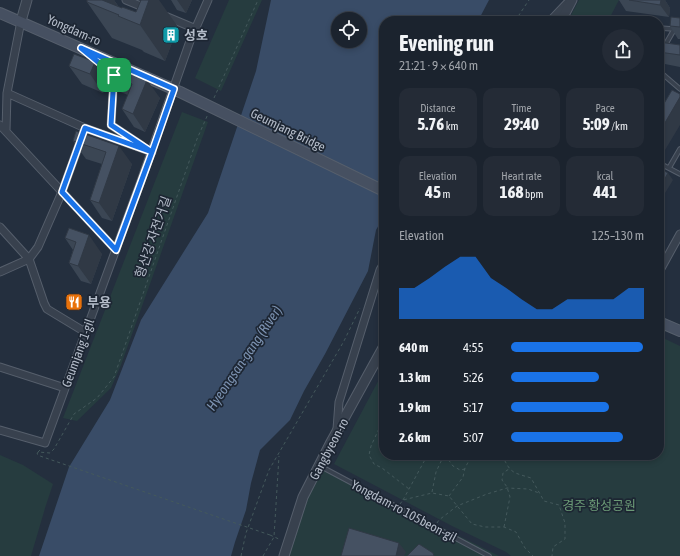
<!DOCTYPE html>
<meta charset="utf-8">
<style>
:root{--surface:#1b232e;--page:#242b36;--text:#f1f3f6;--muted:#a0a4aa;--line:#39404a;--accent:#1a73e8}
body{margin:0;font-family:"Asap Condensed","Noto Sans KR",sans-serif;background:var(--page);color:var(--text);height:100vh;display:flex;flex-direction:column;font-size:15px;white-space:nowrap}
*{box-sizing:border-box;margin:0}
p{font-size:13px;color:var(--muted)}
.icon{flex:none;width:22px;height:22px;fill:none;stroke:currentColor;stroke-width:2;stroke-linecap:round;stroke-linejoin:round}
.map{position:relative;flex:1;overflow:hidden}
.sheet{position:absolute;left:379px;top:16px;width:285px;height:444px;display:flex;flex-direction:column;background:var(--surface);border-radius:16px;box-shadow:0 2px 6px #0003,0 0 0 1px var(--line)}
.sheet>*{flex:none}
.buttons{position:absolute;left:331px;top:12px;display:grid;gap:8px}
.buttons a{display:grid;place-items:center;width:36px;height:36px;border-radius:50%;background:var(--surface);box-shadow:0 2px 6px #0003,0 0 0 1px var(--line);font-size:20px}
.pin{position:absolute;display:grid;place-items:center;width:34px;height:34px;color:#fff;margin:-17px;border-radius:8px;box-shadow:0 2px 6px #0006}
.round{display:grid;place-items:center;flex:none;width:42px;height:42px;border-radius:21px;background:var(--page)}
.head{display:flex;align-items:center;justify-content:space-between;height:68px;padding:0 20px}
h1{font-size:22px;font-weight:700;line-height:30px}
.stats{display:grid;grid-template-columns:repeat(3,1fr);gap:6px;height:68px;padding:4px 20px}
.stats div{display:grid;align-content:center;border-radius:10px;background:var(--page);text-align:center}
.stats b{font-size:17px;font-weight:700}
.stats small{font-size:11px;font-weight:400}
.stats p{font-size:11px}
.chart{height:112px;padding:8px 20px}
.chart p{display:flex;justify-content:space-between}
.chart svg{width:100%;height:72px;margin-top:4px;fill:var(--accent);opacity:.7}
ul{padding:0 20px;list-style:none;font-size:13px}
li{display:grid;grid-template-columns:64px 48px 1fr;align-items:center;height:30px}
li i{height:10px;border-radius:5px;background:var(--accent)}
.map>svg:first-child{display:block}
.green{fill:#263c3f}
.water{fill:#394c67;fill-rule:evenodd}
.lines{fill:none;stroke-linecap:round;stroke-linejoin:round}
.service-casing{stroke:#565f6c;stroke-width:5.5}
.minor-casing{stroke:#565f6c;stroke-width:9}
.tertiary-casing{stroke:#565f6c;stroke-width:11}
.secondary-casing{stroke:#565f6c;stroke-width:12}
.path{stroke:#44595c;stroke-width:1;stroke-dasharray:3 3;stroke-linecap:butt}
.service{stroke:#38414e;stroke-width:3.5}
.minor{stroke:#38414e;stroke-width:7}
.tertiary{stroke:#38414e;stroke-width:9}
.secondary{stroke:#465061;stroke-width:10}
.secondary-bridge-casing{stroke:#565f6c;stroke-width:12;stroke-linecap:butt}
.path-bridge{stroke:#44595c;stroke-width:1;stroke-dasharray:3 3;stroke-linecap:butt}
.secondary-bridge{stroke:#465061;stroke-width:10}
.wall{fill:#3b4654}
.shaded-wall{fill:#303945}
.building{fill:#455162;stroke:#303945}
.route-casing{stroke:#fff;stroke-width:8}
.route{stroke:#1a73e8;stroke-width:5}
.labels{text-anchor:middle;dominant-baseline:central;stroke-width:3.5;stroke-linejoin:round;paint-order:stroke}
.street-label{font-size:13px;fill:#b4bcc9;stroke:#1d2633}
.poi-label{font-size:13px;font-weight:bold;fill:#b4bcc9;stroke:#1d2633;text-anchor:start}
.park-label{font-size:13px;fill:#6b9a76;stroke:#1d2633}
.water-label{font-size:14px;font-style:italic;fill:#7c92b1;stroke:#1d2633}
</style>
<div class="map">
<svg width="680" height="556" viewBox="0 0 680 556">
<rect width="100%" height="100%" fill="#242f3e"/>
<path class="green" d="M229,0H262L221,91L195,78Z
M579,0H619L608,21H568Z
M182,112L208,122L121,365L111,388L77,421L63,418Z
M659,336L680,346V556H511L506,552L452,526L334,464L384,370V455H659Z
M0,455L23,465L53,484L46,505L31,556H0Z
M319,466L499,556H288Z"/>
<path class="water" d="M271,0H489L478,21H384V216L376,230L368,271L325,354L304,391L290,420L260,450L251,483L246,510L235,542L231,556H39L69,467L110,400L141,320L208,213L256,71ZM338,19H360V41H338Z"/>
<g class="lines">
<defs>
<path id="service" d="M659,28L674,29
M664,47L675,28
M659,65L662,55
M659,71L680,89
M659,163L680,174
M669,168L680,149
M320,466L489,556"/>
<path id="minor" d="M126,0L148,9
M165,16L196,29
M550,21L570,0
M90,56L114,75L111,125L141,145
M7,93L85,128L152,152
M0,125L116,250
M6,131L7,93L21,21
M0,227L29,259L44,303L47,309L85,332
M0,272L29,259L38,247L62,192L85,128
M659,272L680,234
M0,367L65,388
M337,429L339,402L380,270L384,263
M0,430L45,443L141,181L190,41L208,0"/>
<path id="tertiary" d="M21,21L27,0
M561,21L572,0
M284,556L303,497L330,444L384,346"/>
<path id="secondary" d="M0,13L180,92
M659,322L680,331"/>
</defs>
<use href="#service" class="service-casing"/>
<use href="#minor" class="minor-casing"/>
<use href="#tertiary" class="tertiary-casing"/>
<use href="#secondary" class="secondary-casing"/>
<path class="path" d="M515,21L529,0
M214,98L258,0
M380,256L384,248
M384,418L371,446L369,455L374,464L382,468L409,489
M40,450L38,452L50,453L54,449L74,414L97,398L114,377L197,139L208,114
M445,455L453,466L460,470L465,469
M502,455C511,474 512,472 531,478L544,501L559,505L565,523V539L553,547L552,556
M432,492L436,472L444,455
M449,496L463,477L465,468L472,455
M403,500L427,456L429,455
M400,504L403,500L432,493L449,496L472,524L485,527H504L516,532L525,548L533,556
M437,523L439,520L457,506L487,494L507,488L528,489L539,493
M504,527L510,497L507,487L502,480L503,473L509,469
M270,535L281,540
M241,556L246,533L269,470L344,341L360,308
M263,556L274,537L279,456"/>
<use href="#service" class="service"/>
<use href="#minor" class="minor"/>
<use href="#tertiary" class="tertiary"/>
<use href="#secondary" class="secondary"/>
<defs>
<path id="secondary-bridge" d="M180,92L384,191"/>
</defs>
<use href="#secondary-bridge" class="secondary-bridge-casing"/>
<path class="path-bridge" d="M38,452L37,454L40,456L270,535"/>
<use href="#secondary-bridge" class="secondary-bridge"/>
</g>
<path class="wall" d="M87,0H114L119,7L136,12L178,27L165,61L144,52L142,50L112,38L87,2Z
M171,0H192L186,13L177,10Z
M619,0H665L670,8L669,17L626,11Z
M680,18V39H678L670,26Z
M659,42L680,45V67L665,64L659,56Z
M95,62L108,80L103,93L82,84L69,66Z
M107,62L160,98L145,132L134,127L122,109L128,95L118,91L105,73Z
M76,131L132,164L112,221L102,218L90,200L102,164L86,159L73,141Z
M69,228L102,254L91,284L81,281L69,263L73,250L65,238Z"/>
<path class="shaded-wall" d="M98,0H114L124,15H119Z
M149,0H159L178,27L165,61L140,25Z
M177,0H192L186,13Z
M661,0H665L670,8L669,17L660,5Z
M95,62L108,80L103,93L90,74Z
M147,80L160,98L145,132L133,114Z
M680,97V125L662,155L659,151V133Z
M119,146L132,164L112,221L99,203Z
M668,173L673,180L659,203V189Z
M89,235L102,254L91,284L78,266Z
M399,543L406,552L404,556H396Z"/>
<path class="building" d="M87,0H102L122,8V7L136,12L141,0H149L140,25L118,16L119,15L87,2Z
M629,0H661L660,5Z
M603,17L640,21H602Z
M671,17L680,18V27L670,26Z
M659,42L680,45V55L659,52Z
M74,54L95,62L90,74L69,66Z
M107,62L147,80L133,114L122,109L132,84L105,73Z
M672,90L680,94V97L659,133V112Z
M76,131L119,146L99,203L90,200L106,152L73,141Z
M659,168L668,173L659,189Z
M69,228L89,235L78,266L69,263L76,242L65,238Z
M349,528L399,543L396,556H341Z
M419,544L433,553L434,556H407Z"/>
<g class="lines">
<defs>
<path id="route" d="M114,75L111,125L152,152L116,250L62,192L85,128L152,152L174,89L81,48L114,75"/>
</defs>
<use href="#route" class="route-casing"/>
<use href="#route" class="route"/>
</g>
<defs>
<symbol id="building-square" viewBox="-11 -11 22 22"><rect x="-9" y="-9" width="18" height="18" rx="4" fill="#0f9aa8" stroke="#1d2633"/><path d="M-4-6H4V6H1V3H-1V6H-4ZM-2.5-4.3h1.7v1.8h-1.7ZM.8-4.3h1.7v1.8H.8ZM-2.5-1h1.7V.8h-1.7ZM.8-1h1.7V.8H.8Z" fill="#fff"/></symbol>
<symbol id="restaurant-square" viewBox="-11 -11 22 22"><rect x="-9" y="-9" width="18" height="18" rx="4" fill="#e8710a" stroke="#1d2633"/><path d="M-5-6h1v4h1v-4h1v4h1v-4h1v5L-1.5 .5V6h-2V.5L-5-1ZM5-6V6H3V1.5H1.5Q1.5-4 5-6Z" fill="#fff"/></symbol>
</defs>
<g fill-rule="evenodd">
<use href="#building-square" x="161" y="25" width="20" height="20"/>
<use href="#restaurant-square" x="64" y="292" width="20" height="20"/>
</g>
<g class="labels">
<g class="street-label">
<text transform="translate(74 30) rotate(24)">Yongdam-ro</text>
<text transform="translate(288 130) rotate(26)">Geumjang Bridge</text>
<text transform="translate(153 237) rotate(-71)">형산강 자전거길</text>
<text transform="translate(78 353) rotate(-70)">Geumjang 1-gil</text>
<text transform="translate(329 449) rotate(-62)">Gangbyeon-ro</text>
<text transform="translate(404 511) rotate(28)">Yongdam-ro 105beon-gil</text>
</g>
<g class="poi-label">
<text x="184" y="35">성호</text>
<text x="87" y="302">부용</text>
</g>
<g class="park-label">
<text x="599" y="505">경주 황성공원</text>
</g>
<g class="water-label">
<text transform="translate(244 358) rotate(-56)">Hyeongsan-gang (River)</text>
</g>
</g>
</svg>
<div class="buttons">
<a><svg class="icon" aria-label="locate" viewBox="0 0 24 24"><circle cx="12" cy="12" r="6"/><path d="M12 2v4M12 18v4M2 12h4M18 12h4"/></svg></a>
</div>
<div class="pin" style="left:114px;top:75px;background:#1e9e55"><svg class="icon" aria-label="arrive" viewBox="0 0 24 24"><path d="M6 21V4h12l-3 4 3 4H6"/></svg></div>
<section class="sheet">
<div class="head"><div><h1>Evening run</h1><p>21:21 · 9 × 640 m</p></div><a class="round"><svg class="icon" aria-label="share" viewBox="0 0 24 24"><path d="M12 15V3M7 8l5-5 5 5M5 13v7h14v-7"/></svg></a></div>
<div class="stats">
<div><p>Distance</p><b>5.76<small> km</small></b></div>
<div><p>Time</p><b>29:40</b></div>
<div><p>Pace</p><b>5:09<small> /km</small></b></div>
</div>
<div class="stats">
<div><p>Elevation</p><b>45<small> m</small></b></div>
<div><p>Heart rate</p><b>168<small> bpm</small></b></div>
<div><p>kcal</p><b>441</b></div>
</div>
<div class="chart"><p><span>Elevation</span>125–130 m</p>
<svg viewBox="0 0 160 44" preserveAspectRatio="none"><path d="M0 44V25L10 25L20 19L30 12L40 6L50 6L60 19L70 25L80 32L90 38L100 38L110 32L120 32L130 32L140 32L150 25L160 25V44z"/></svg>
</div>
<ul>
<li><b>640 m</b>4:55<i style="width:99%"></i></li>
<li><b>1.3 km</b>5:26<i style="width:66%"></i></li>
<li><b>1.9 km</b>5:17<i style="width:74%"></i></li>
<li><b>2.6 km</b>5:07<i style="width:84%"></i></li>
</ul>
</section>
</div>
